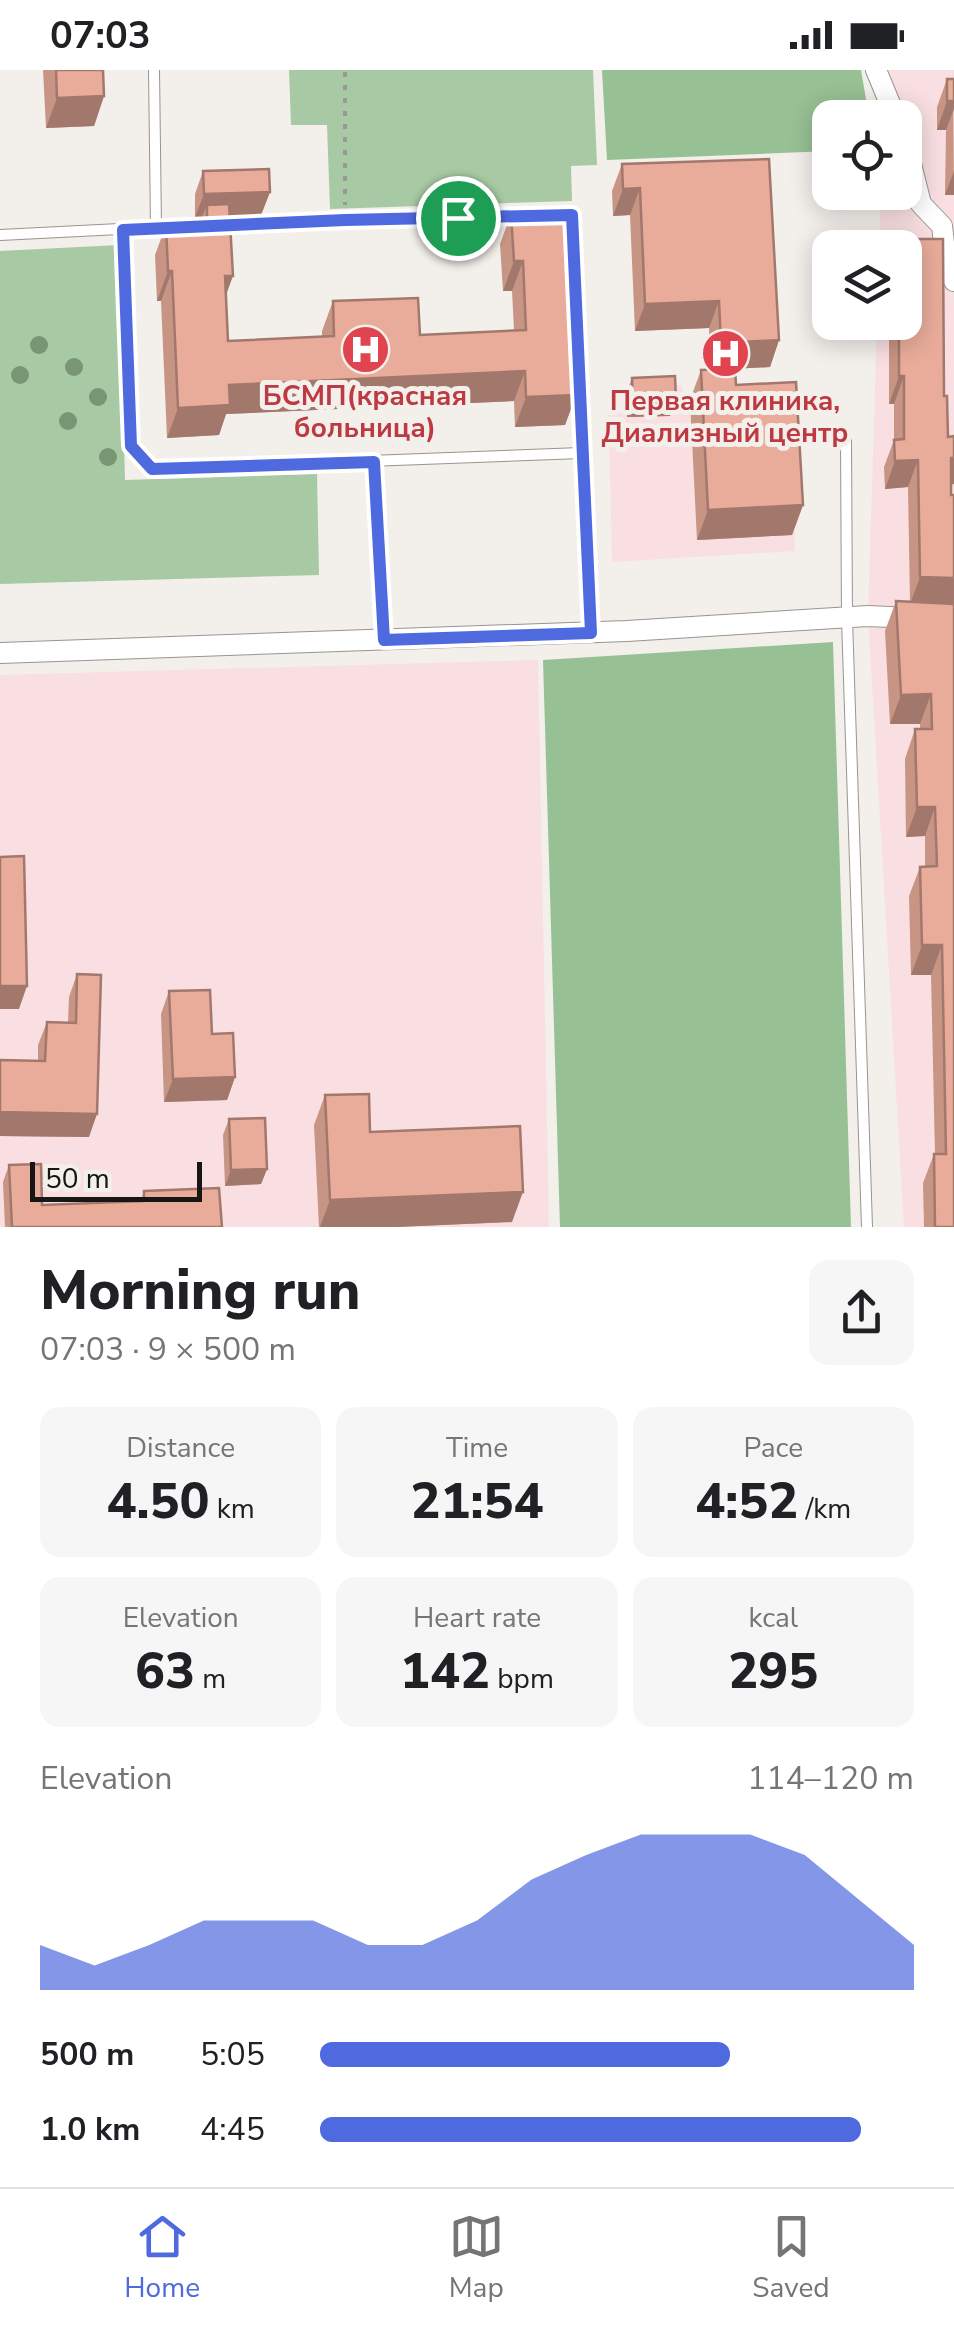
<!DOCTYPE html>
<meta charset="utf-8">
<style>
:root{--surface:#fff;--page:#f6f6f6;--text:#202124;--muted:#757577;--line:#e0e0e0;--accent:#4f6adf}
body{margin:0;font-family:"Nunito Sans",sans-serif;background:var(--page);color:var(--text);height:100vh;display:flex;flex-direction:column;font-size:38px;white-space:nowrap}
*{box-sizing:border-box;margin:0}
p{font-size:32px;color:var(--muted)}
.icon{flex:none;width:55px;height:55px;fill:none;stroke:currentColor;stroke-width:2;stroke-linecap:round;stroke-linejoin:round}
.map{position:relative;height:1157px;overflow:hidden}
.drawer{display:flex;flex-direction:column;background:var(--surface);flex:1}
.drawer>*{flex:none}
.buttons{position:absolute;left:812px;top:30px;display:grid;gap:20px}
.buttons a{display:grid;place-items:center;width:110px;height:110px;border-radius:20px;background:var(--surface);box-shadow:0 5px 25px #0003;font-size:50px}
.scale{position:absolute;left:30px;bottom:25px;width:172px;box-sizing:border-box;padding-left:10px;border:5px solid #171615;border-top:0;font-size:28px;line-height:35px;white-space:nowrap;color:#171615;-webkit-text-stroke:8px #f3efeb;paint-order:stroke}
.pin{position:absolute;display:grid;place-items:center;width:85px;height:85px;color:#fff;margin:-42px;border:5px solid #fff;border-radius:50%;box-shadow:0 2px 10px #0007}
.round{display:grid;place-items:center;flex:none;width:105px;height:105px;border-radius:20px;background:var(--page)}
.overview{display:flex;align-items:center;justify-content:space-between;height:170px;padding:0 40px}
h1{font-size:55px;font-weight:800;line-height:75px}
.stats{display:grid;grid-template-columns:repeat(3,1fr);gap:15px;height:170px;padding:10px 40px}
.stats div{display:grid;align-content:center;border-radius:20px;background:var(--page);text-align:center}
.stats b{font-size:50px;font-weight:800}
.stats small{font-size:28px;font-weight:400}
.stats p{font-size:28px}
.chart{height:280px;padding:20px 40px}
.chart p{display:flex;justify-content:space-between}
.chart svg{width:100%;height:180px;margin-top:10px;fill:var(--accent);opacity:.7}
ul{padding:0 40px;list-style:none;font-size:32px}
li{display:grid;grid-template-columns:160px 120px 1fr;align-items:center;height:75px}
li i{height:25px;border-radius:12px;background:var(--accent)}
.status{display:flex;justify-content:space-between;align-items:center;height:70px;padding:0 50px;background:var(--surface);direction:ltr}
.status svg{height:28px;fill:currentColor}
.tabs{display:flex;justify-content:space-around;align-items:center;height:140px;border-top:2px solid var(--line);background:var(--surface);font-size:28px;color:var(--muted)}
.tabs a{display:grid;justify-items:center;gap:5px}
.tabs .selected{color:var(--accent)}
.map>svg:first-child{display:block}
.industrial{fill:#f9dfe2}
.green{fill:#a7caa4}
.forest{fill:#97c094}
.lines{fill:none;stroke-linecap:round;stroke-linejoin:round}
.service-casing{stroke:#989491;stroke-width:12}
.minor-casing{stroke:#989491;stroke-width:22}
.path{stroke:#9a9895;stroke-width:4;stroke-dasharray:5 8;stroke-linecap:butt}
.service{stroke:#fff;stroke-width:10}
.minor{stroke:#fff;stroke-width:20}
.tree{fill:#789574}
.wall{fill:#c89484}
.shaded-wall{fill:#a3786c}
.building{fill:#e9ac9a;stroke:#a3786c;stroke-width:2.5}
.route-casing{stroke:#fff;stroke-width:20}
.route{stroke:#4f6adf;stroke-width:12}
.labels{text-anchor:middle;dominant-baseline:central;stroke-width:10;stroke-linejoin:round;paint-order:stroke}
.health-label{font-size:28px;font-weight:bold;fill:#be3a42;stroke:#f3efeb}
</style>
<div class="status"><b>07:03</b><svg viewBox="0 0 49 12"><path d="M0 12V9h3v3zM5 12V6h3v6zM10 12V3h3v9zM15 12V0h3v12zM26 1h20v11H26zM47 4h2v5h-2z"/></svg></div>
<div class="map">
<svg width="954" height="1157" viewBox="0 0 954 1157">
<rect width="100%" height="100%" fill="#f3efeb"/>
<path class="industrial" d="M872,0H954V1157H904L868,546L877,253L905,252V178L879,177L881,123L905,122V48L877,47Z
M682,315L683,326L727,324L792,338L795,481L612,492L608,318Z
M538,590L549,1157H0V605Z"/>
<path class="green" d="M289,0H593L597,95L571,96L572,131L330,139L327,55H291Z
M119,175L125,410L317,404L319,505L0,514V181Z"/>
<path class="forest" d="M602,0H861L869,47L830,48V81L607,90Z
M833,572L851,1157H560L543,590Z"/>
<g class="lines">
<defs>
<path id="service" d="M154,0L156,157
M221,154L524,146
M123,160L131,376L152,399L581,383L574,189
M0,165L179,156
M846,370L847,549L867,1157
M581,383L591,562"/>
<path id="minor" d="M876,0L896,48
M905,70L921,134L942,156L946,190L954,211
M0,583L627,561L868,546L954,550"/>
</defs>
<use href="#service" class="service-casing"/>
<use href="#minor" class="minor-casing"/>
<path class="path" d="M345,2V135
M375,405L383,550"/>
<use href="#service" class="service"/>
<use href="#minor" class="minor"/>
</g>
<g class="tree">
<circle cx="39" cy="275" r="9"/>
<circle cx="74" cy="297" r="9"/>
<circle cx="20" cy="305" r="9"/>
<circle cx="98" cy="327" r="9"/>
<circle cx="68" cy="351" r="9"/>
<circle cx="108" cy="387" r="9"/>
</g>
<path class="wall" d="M43,0H103L104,26L94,56L46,58Z
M953,0L954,125H945L946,60H937V37L947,9H953Z
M622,94L779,270L770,297L711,300L709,258L635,261L630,145L613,146L612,121Z
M203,101L270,122L261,145L230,146L226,224L228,271L322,267V261L333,231L420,265L514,260L512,221H503L500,174L511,144L577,192L570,211L576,325L565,355L515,357L514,331L226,344L219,365L167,368L161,231H157L155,185L166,155L200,153L202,147H195V124Z
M898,169H943L944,326H947L948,367L954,366V414L951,415V425H954V1157H924L923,1113L934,1084H935L931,905H911L909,826L920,797H925V766L906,767L905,689L915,659H920V654H890L885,561L896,531L910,532L908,417L885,419L884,397L894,370V334H889V252H905V178H895Z
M701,300L736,315L803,435L792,465L697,470L690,330Z
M632,308L670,346L627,347L626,324Z
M77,904L89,1067L0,1066V990L38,991V975L47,952L68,953L69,927Z
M169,921L212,964L235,1007L227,1030L164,1032L161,944Z
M325,1025L370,1062L512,1152L396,1157H319L314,1055Z
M229,1049L267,1099L261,1114L225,1116L223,1065Z
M9,1095L42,1135L141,1131L144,1121L222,1157H5L3,1112Z"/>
<path class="shaded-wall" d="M104,26L94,56L46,58L57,28Z
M947,31H954V39L946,60H937Z
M954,101V125H945Z
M640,118L630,145L613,146L623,119Z
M270,122L261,145L207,147V135L202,147H195L204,124Z
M514,191H523L512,221H503Z
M569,192H577L566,222Z
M168,201H172L161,231H157Z
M225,206H233L222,236Z
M719,231L709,258L635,261L645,234Z
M779,270L770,297L711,300L721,273Z
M525,301L514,331L226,344L219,365L167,368L178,338L229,315Z
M899,306H904L894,334H889Z
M576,325L565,355L515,357L526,327Z
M676,330L670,346L627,347L633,332Z
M951,388H954V414L941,415Z
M918,390L908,417L885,419L895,391Z
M803,435L792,465L697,470L708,440Z
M920,507L954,508V536L910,534Z
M931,624L920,654H890L901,625Z
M917,737H935L925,766L906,767Z
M922,875H942L931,905H911Z
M0,916H27L19,939H0Z
M235,1007L227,1030L164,1032L173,1009Z
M0,1042L97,1044L89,1067L0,1066Z
M267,1099L261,1114L225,1116L231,1100Z
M523,1122L512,1152L396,1157H320L330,1130Z"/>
<path class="building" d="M56,0H103L104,26L57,28Z
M947,9H954V31H947Z
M769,89L779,270L721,273L719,231L645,234L640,118L623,119L622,94Z
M269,99L270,122L204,124L203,101Z
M229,134L233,206H225L228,271L334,266L333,231L418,228L420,265L526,260L523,191H514L511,144L575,141L577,192H569L576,325L526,327L525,301L229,315L230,335L178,338L172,201H168L166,155L207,153V135Z
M898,169H943L944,326H947L948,367L954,366V388H951V425H954V508L920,507L918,390L895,391L894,370L904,369V306H899V252H905V178H898Z
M735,299L736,315L796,312L803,435L708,440L701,300Z
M675,306L676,330L633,332L632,308Z
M896,531L954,534V1157H935L934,1084H946L942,875H922L920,797L937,796L935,737H917L915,659H932L931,624L901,625Z
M24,786L27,916H0V787Z
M77,904L101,905L97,1044L0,1042V990L45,991L47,952L76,953Z
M210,920L212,964L233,963L235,1007L173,1009L169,921Z
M369,1024L370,1062L520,1056L523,1122L330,1130L325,1025Z
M265,1048L267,1099L231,1100L229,1049Z
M41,1094L42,1135L144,1131V1121L219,1118L222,1157H12L9,1095Z"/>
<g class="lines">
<defs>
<path id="route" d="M572,145L591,563L384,570L374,392L152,399L131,376L123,160L345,150Z"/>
</defs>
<use href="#route" class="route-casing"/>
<use href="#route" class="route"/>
</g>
<defs>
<symbol id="hospital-disc" viewBox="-11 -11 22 22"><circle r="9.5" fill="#e0444e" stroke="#f3efeb"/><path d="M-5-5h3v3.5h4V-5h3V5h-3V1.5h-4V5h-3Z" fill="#fff"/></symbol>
</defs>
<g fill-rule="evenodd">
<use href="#hospital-disc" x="338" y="252" width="55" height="55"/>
<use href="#hospital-disc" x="698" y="256" width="55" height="55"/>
</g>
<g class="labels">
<g class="health-label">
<text x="365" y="326">БСМП(красная<tspan x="365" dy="32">больница)</tspan></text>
<text x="725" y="331">Первая клиника,<tspan x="725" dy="32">Диализный центр</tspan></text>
</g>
</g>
</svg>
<div class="buttons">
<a><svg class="icon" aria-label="locate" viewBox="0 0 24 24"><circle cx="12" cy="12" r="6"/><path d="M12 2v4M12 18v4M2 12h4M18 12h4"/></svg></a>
<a><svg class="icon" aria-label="layers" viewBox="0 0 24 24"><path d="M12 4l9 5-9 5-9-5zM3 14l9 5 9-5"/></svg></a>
</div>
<div class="scale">50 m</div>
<div class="pin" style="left:458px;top:148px;background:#1e9e55"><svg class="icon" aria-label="arrive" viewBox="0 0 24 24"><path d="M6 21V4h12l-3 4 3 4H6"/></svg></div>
</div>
<section class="drawer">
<div class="overview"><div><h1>Morning run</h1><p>07:03 · 9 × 500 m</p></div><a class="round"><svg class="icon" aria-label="share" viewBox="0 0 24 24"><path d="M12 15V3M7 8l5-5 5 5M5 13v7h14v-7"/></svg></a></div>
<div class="stats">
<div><p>Distance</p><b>4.50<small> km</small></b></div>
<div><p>Time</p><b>21:54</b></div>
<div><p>Pace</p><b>4:52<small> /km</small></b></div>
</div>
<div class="stats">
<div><p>Elevation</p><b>63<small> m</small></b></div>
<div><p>Heart rate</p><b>142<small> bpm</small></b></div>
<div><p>kcal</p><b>295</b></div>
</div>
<div class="chart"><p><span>Elevation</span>114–120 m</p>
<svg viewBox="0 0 160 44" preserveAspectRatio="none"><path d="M0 44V33L10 38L20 33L30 27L40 27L50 27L60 33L70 33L80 27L90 17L100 11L110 6L120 6L130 6L140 11L150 22L160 33V44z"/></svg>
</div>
<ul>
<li><b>500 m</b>5:05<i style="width:69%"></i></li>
<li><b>1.0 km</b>4:45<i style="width:91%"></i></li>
</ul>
</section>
<nav class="tabs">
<a class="selected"><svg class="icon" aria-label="home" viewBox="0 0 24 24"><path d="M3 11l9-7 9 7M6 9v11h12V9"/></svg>Home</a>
<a><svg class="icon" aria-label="map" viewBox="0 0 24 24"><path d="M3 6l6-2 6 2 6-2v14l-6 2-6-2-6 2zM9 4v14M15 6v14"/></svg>Map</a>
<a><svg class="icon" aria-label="saved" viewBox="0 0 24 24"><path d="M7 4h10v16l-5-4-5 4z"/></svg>Saved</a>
</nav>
